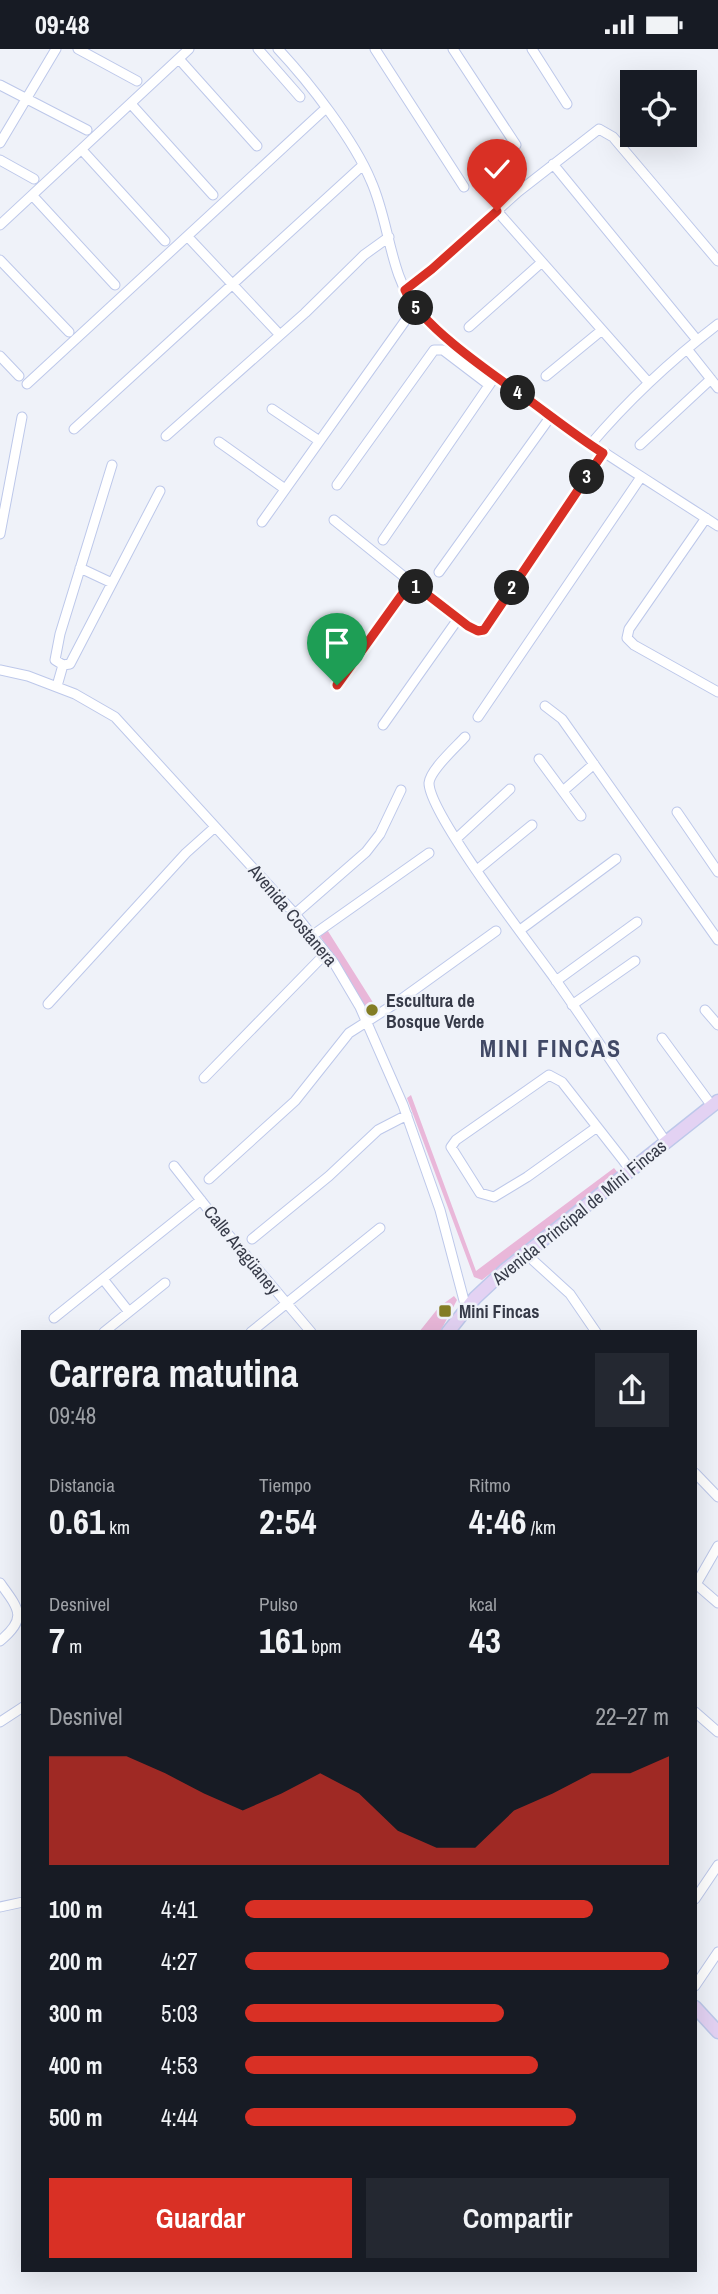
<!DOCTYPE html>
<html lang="es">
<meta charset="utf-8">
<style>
:root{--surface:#171b24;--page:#242831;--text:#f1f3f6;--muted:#9ea1a6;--accent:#d93025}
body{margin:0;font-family:"Archivo Narrow",sans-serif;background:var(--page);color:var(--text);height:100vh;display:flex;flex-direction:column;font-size:26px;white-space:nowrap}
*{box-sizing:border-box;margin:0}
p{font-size:23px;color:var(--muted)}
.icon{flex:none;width:38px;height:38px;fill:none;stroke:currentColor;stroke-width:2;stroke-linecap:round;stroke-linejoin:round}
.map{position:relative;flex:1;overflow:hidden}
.panel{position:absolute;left:21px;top:1281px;width:676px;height:942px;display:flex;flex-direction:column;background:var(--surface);border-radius:0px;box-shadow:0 7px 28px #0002}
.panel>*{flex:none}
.tools{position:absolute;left:620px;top:21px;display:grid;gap:14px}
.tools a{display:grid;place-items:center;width:77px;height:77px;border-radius:0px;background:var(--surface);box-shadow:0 7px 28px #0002;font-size:35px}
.pin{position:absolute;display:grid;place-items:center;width:60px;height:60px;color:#fff;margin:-72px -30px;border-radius:50% 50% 50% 0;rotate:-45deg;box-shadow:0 0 7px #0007}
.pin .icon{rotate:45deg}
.km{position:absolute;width:35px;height:35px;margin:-18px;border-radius:50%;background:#222;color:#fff;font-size:19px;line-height:35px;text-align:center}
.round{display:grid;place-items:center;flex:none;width:74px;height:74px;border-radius:0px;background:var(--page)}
.summary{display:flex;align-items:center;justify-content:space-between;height:119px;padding:0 28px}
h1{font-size:38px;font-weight:700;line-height:52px}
.metrics{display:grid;grid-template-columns:repeat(3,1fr);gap:10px;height:119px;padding:7px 28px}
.metrics div{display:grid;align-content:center}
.metrics b{font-size:35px;font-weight:700}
.metrics small{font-size:19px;font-weight:400}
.metrics p{font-size:19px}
.chart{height:196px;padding:14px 28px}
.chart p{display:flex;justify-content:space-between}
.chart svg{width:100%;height:126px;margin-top:7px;fill:var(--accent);opacity:.7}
.button{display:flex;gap:14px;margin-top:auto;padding:14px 28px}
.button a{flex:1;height:80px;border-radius:0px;background:var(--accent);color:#fff;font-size:28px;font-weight:700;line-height:80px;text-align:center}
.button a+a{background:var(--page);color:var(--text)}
ul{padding:0 28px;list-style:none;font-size:23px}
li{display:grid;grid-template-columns:112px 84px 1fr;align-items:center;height:52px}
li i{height:18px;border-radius:9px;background:var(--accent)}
.status{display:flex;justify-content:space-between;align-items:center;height:49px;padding:0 35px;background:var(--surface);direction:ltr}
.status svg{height:19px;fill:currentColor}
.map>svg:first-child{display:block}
.green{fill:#e9b7d9}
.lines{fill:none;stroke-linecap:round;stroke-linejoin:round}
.street-casing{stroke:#bdc8ea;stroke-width:11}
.secondary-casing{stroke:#bdc8ea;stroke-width:15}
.street{stroke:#fff;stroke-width:9}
.secondary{stroke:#e3d2f3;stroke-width:12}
.route-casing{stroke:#fff;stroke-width:14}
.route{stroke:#d93025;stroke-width:9}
.poi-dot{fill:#837d24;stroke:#eff2f9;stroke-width:2.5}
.labels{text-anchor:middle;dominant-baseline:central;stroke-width:5;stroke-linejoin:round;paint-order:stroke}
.street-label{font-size:18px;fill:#373b49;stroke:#eff2f9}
.poi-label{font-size:18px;font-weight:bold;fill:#373b49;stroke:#eff2f9;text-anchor:start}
.district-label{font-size:24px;font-weight:bold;letter-spacing:2px;fill:#414966;stroke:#eff2f9}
</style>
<div class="status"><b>09:48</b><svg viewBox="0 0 49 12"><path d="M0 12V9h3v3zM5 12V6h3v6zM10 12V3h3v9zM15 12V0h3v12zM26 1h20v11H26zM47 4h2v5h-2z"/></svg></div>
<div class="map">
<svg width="718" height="2245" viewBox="0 0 718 2245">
<rect width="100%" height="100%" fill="#eff2f9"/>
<path class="green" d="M326,879L379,963L371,968L319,885Z
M411,1046L476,1222L614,1119L618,1124L482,1231L474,1228L407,1049Z
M454,1247L457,1251L440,1283H419L439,1258Z"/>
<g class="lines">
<defs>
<path id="street" d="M78,0L137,32
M258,0L300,48
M278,0C309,33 354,91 371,132C390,174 389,227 419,263C509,347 615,410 718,477
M375,0L464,138
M453,0L516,96
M532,0L567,55
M179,10L257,97
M0,36L87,81
M131,55L213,146
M0,94L56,0
M82,101L165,192
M0,111L34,130
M553,115L697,291
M32,146L115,236
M497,162L648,333
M0,176L189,0
M188,188L280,286
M0,211L69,283
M405,241L432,220L518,143L599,80L613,88L718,212
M469,278L542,213
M687,300L718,339
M0,307L19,327
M546,327L602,281
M27,335L325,60
M272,360L318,391
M74,380L363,116
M166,387L305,264L364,206L389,188
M219,393L285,440
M590,396C629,350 671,311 718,275
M640,396L711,330
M337,436L434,301H443L489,336
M706,469L629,580L627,589L634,596L718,643
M334,471L449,564L468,577L481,583L603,404
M262,473L415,258
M0,485L22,368
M383,491L492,332
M80,519L112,534
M439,523L551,367
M63,616L55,611L60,585L112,416
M63,616L70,615L160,442
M0,621L28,627L75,645L115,668L295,865L334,914L360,958L403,1056L440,1161L466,1259
M337,636L411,533
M57,637L63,616
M545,657L562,670L718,891
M478,668L641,428
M383,676L458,570
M465,688C456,698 430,721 429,734C429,765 532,898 555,930C593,984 629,1039 666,1093
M539,710L581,767
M563,742L594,715
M677,763L718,823
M456,790L510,740
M477,821L532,776
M295,865L366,803L380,785L401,741
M520,881L616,810
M313,886L429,804
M556,932L637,873
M48,955L186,804L215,778
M572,956L635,912
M705,961L718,976
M662,989L712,1057
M204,1029L326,904
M597,1078L527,1128L494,1148L480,1144L451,1098L456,1091L549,1026L562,1033L623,1111L630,1121
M174,1117L222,1178L311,1283
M209,1130L295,1052L349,984L396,954L496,882
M252,1190L329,1127L378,1081L407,1066
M525,1204L570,1245L596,1283
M103,1230L129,1263
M54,1269L201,1151
M104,1283L165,1234
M251,1283L380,1179
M695,1424L718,1448
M0,1534C19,1560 28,1569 0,1592
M696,1535L718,1554
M695,1537L718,1497
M695,1663L718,1683
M0,1673L23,1658
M695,1850L718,1816
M0,1858L23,1853
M695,1937L718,1903"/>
<path id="secondary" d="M448,1283L475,1249L505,1221L718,1052
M695,1958L718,1983"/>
</defs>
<use href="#street" class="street-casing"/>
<use href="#secondary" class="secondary-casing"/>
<use href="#street" class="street"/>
<use href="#secondary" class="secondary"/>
</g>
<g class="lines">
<defs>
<path id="route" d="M337,636L411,533L468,577L478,582L484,581L603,404C579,389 556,371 533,354C498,329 421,278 405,241L432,220L497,162"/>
</defs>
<use href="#route" class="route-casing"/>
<use href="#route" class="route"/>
</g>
<g class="poi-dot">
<circle cx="372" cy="961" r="7"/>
<rect x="438" y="1255" width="14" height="14" rx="3.5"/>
</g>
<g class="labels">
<g class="street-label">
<text transform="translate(293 866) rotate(50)">Avenida Costanera</text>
<text transform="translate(579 1163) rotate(-39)">Avenida Principal de Mini Fincas</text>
<text transform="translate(242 1201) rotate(51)">Calle Aragüaney</text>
</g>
<g class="poi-label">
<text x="386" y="951">Escultura de<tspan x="386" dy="21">Bosque Verde</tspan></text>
<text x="459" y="1262">Mini Fincas</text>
</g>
<g class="district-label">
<text x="551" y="999">MINI FINCAS</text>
</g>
</g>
</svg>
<div class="tools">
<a><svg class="icon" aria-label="locate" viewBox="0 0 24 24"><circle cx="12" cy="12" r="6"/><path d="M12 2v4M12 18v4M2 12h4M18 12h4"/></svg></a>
</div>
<div class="pin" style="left:337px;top:636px;background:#1e9e55"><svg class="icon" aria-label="arrive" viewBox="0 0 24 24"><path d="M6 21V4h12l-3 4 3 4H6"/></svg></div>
<div class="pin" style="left:497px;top:162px;background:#d93025"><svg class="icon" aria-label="check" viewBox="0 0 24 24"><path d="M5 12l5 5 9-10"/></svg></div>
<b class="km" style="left:416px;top:538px">1</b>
<b class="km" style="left:512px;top:539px">2</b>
<b class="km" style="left:587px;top:428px">3</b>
<b class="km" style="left:518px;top:344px">4</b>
<b class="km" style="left:416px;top:259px">5</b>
<section class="panel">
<div class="summary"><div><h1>Carrera matutina</h1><p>09:48</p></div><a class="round"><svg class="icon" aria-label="share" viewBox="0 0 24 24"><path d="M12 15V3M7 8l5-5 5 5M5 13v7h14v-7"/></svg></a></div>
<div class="metrics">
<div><p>Distancia</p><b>0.61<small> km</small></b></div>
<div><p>Tiempo</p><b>2:54</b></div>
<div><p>Ritmo</p><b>4:46<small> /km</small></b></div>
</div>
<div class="metrics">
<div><p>Desnivel</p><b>7<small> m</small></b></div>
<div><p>Pulso</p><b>161<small> bpm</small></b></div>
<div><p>kcal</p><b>43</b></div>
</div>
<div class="chart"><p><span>Desnivel</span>22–27 m</p>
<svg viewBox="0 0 160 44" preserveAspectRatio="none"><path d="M0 44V6L10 6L20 6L30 12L40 19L50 25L60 19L70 12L80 19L90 32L100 38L110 38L120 25L130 19L140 12L150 12L160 6V44z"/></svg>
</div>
<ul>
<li><b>100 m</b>4:41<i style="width:82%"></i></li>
<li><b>200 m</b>4:27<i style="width:100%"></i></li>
<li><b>300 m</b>5:03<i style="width:61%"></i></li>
<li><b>400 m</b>4:53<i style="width:69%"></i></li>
<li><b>500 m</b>4:44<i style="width:78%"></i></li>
</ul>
<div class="button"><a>Guardar</a><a>Compartir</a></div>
</section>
</div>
